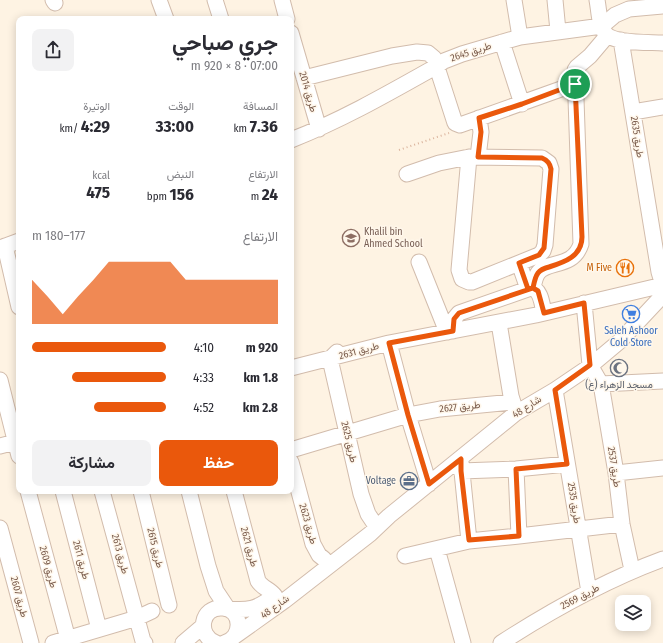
<!DOCTYPE html>
<html lang="ar">
<meta charset="utf-8">
<style>
:root{--surface:#fff;--page:#f2f2f3;--text:#2b2b33;--muted:#7c7c81;--accent:#ea580c}
body{margin:0;font-family:"Fira Sans Condensed",Vazirmatn,sans-serif;background:var(--page);color:var(--text);direction:rtl;height:100vh;display:flex;flex-direction:column;font-size:15px;white-space:nowrap}
*{box-sizing:border-box;margin:0}
p{font-size:13px;color:var(--muted)}
.icon{flex:none;width:22px;height:22px;fill:none;stroke:currentColor;stroke-width:2;stroke-linecap:round;stroke-linejoin:round}
.map{position:relative;flex:1;overflow:hidden;direction:ltr}
.drawer{position:absolute;left:16px;top:16px;width:278px;height:478px;display:flex;flex-direction:column;background:var(--surface);border-radius:8px;box-shadow:0 2px 10px #0003;direction:rtl}
.drawer>*{flex:none}
.tools{position:absolute;left:615px;top:595px;display:grid;gap:8px}
.tools a{display:grid;place-items:center;width:36px;height:36px;border-radius:8px;background:var(--surface);box-shadow:0 2px 10px #0003;font-size:20px}
.pin{position:absolute;display:grid;place-items:center;width:34px;height:34px;color:#fff;margin:-17px;border:2px solid #fff;border-radius:50%;box-shadow:0 1px 4px #0007}
.round{display:grid;place-items:center;flex:none;width:42px;height:42px;border-radius:8px;background:var(--page)}
.overview{display:flex;align-items:center;justify-content:space-between;height:68px;padding:0 16px}
h1{font-size:22px;font-weight:700;line-height:30px}
.metrics{display:grid;grid-template-columns:repeat(3,1fr);gap:6px;height:68px;padding:4px 16px}
.metrics div{display:grid;align-content:center}
.metrics b{font-size:17px;font-weight:700}
.metrics small{font-size:11px;font-weight:400}
.metrics p{font-size:11px}
.chart{height:112px;padding:8px 16px}
.chart p{display:flex;justify-content:space-between}
.chart svg{width:100%;height:72px;margin-top:4px;fill:var(--accent);opacity:.7}
.action{display:flex;gap:8px;margin-top:auto;padding:8px 16px}
.action a{flex:1;height:46px;border-radius:8px;background:var(--accent);color:#fff;font-size:16px;font-weight:700;line-height:46px;text-align:center}
.action a+a{background:var(--page);color:var(--text)}
ul{padding:0 16px;list-style:none;font-size:13px}
li{display:grid;grid-template-columns:64px 48px 1fr;align-items:center;height:30px}
li i{height:10px;border-radius:5px;background:var(--accent)}
.map>svg:first-child{display:block}
.lines{fill:none;stroke-linecap:round;stroke-linejoin:round}
.minor-casing{stroke:#d2bcac;stroke-width:17}
.path{stroke:#dab39c;stroke-width:2;stroke-dasharray:1 3;stroke-linecap:butt}
.minor{stroke:#fff;stroke-width:15}
.route-casing{stroke:#fff;stroke-width:8}
.route{stroke:#ea580c;stroke-width:5}
.labels{text-anchor:middle;dominant-baseline:central;stroke-width:3;stroke-linejoin:round;paint-order:stroke}
.street-label{font-size:10px;fill:#775848;stroke:#fff7eb}
.education-label{font-size:10px;fill:#785e54;stroke:#fff7eb;text-anchor:start}
.food-label{font-size:10px;fill:#c56008;stroke:#fff7eb;text-anchor:end}
.shop-label{font-size:10px;fill:#366cbe;stroke:#fff7eb}
.worship-label{font-size:10px;fill:#5b616d;stroke:#fff7eb}
.service-label{font-size:10px;fill:#4e5e75;stroke:#fff7eb;text-anchor:end}
</style>
<div class="map">
<svg width="663" height="643" viewBox="0 0 663 643">
<rect width="100%" height="100%" fill="#fef3e3"/>
<g class="lines">
<defs>
<path id="minor" d="M53,0L55,3
M159,0L166,19
M215,0L221,19
M282,0L287,19
M514,0L520,37
M555,0L558,31
M597,0C599,10 599,25 605,33C613,44 650,42 663,43
M291,33L319,129
M621,40L659,272L663,285
M502,42L522,104
M304,78L392,56L417,52L428,53L434,58L454,120L455,123L460,125L575,84
M633,112L663,107
M291,140C342,120 389,93 437,66L444,61L462,54L520,37L602,26L615,15L629,9L663,6
M478,157L481,132L479,118
M407,174L439,163L469,157L542,158L549,163L551,169L545,245L543,251L539,255L472,282H469L462,279L459,270L469,157
M5,246L19,307
M0,248L19,241
M419,262L447,332
M519,263L528,289
M533,288C534,283 535,277 538,273C547,260 573,269 581,244L575,70L577,67L590,56L607,36
M584,303L590,365L601,384L616,473L622,524L632,570
M499,323L511,396L516,412
M453,331L454,319L459,313L531,288C541,289 542,304 544,313
M389,343L408,415L429,484
M337,352L330,359L361,494L368,514L374,523
M291,368L389,343L536,315L663,285
M0,380L19,456
M601,384L663,381
M555,390L589,592
M0,446L19,441
M291,450L408,415L440,409L512,402
M291,462L313,544L319,555L324,559
M461,462L469,541
M516,469L519,536
M461,471L516,469L567,464
M616,473L663,468
M28,491L69,643
M63,491L99,629
M102,491L143,641L145,643
M141,491L169,605
M189,491L208,566L216,591L228,609C249,611 256,609 273,597
M234,491L258,581C262,588 270,589 275,596
M0,528L31,643
M437,549L463,643
M405,556L469,541L519,536L622,524
M235,636L284,601L370,534L389,516L516,413L555,390L589,367L620,341L663,295
M53,643L137,618L152,611
M183,643L203,626
M216,643C196,635 201,606 223,608C243,610 243,638 224,643
M501,643C552,610 606,580 663,559"/>
</defs>
<use href="#minor" class="minor-casing"/>
<path class="path" d="M399,150L449,133"/>
<use href="#minor" class="minor"/>
</g>
<g class="lines">
<defs>
<path id="route" d="M575,84L582,237C582,256 565,262 549,267C545,268 541,269 538,273C535,277 534,283 533,288L459,313L454,319L453,331L389,343L408,415L429,484L461,459V471L469,540L519,536L516,469L567,464L555,390L590,365L584,303L544,313L538,291L533,288L528,289L519,263L539,255L544,248L551,169C550,163 547,160 542,158L478,157L481,132L479,118L522,104L575,84"/>
</defs>
<use href="#route" class="route-casing"/>
<use href="#route" class="route"/>
</g>
<defs>
<symbol id="school-ring" viewBox="-11 -11 22 22"><circle r="9.5" fill="#fff7eb" stroke="#8d6e63" stroke-width="1.5"/><path d="M0-5L7-2L0 1L-7-2ZM-4 1L0 2.5L4 1V4Q0 6-4 4Z" fill="#8d6e63"/></symbol>
<symbol id="restaurant-ring" viewBox="-11 -11 22 22"><circle r="9.5" fill="#fff7eb" stroke="#e8710a" stroke-width="1.5"/><path d="M-5-6h1v4h1v-4h1v4h1v-4h1v5L-1.5 .5V6h-2V.5L-5-1ZM5-6V6H3V1.5H1.5Q1.5-4 5-6Z" fill="#e8710a"/></symbol>
<symbol id="supermarket-ring" viewBox="-11 -11 22 22"><circle r="9.5" fill="#fff7eb" stroke="#3f7fe0" stroke-width="1.5"/><path d="M-6-5.5h2.5l.6 2H6L4.5 2H-2.5L-4.4-4H-6ZM-1.5 3.2a1.3 1.3 0 1 0 .1 0ZM3 3.2a1.3 1.3 0 1 0 .1 0Z" fill="#3f7fe0"/></symbol>
<symbol id="mosque-ring" viewBox="-11 -11 22 22"><circle r="9.5" fill="#fff7eb" stroke="#6b7280" stroke-width="1.5"/><path d="M3.5-4.9A6 6 0 1 0 3.5 4.9A5 5 0 1 1 3.5-4.9Z" fill="#6b7280"/></symbol>
<symbol id="office-ring" viewBox="-11 -11 22 22"><circle r="9.5" fill="#fff7eb" stroke="#5c6f8a" stroke-width="1.5"/><path d="M-6-3h4V-5.5h4V-3h4V5H-6ZM-1-4.5V-3h2v-1.5ZM-6 0V1H6V0Z" fill="#5c6f8a"/></symbol>
</defs>
<g fill-rule="evenodd">
<use href="#school-ring" x="341" y="228" width="20" height="20"/>
<use href="#restaurant-ring" x="615" y="258" width="20" height="20"/>
<use href="#supermarket-ring" x="621" y="304" width="20" height="20"/>
<use href="#mosque-ring" x="609" y="358" width="20" height="20"/>
<use href="#office-ring" x="399" y="471" width="20" height="20"/>
</g>
<g class="labels">
<g class="street-label">
<text transform="translate(471 52) rotate(-18)">طريق 2645</text>
<text transform="translate(308 92) rotate(74)">طريق 2014</text>
<text transform="translate(637 137) rotate(81)">طريق 2635</text>
<text transform="translate(359 351) rotate(-15)">طريق 2631</text>
<text transform="translate(460 407) rotate(-6)">طريق 2627</text>
<text transform="translate(527 407) rotate(-33)">شارع 48</text>
<text transform="translate(349 442) rotate(77)">طريق 2625</text>
<text transform="translate(614 467) rotate(81)">طريق 2537</text>
<text transform="translate(574 503) rotate(81)">طريق 2535</text>
<text transform="translate(308 524) rotate(74)">طريق 2623</text>
<text transform="translate(249 547) rotate(75)">طريق 2621</text>
<text transform="translate(155 548) rotate(76)">طريق 2615</text>
<text transform="translate(120 554) rotate(75)">طريق 2613</text>
<text transform="translate(81 560) rotate(75)">طريق 2611</text>
<text transform="translate(48 567) rotate(75)">طريق 2609</text>
<text transform="translate(19 597) rotate(75)">طريق 2607</text>
<text transform="translate(580 597) rotate(-28)">طريق 2569</text>
<text transform="translate(275 607) rotate(-36)">شارع 48</text>
</g>
<g class="education-label">
<text x="364" y="232">Khalil bin<tspan x="364" dy="12">Ahmed School</tspan></text>
</g>
<g class="food-label">
<text x="612" y="268">M Five</text>
</g>
<g class="shop-label">
<text x="631" y="331">Saleh Ashoor<tspan x="631" dy="12">Cold Store</tspan></text>
</g>
<g class="worship-label">
<text x="619" y="385">مسجد الزهراء (ع)</text>
</g>
<g class="service-label">
<text x="396" y="481">Voltage</text>
</g>
</g>
</svg>
<div class="tools">
<a><svg class="icon" aria-label="layers" viewBox="0 0 24 24"><path d="M12 4l9 5-9 5-9-5zM3 14l9 5 9-5"/></svg></a>
</div>
<div class="pin" style="left:575px;top:84px;background:#1e9e55"><svg class="icon" aria-label="arrive" viewBox="0 0 24 24"><path d="M6 21V4h12l-3 4 3 4H6"/></svg></div>
<section class="drawer">
<div class="overview"><div><h1>جري صباحي</h1><p>07:00 · 8 × 920 m</p></div><a class="round"><svg class="icon" aria-label="share" viewBox="0 0 24 24"><path d="M12 15V3M7 8l5-5 5 5M5 13v7h14v-7"/></svg></a></div>
<div class="metrics">
<div><p>المسافة</p><b>7.36<small> km</small></b></div>
<div><p>الوقت</p><b>33:00</b></div>
<div><p>الوتيرة</p><b>4:29<small> /km</small></b></div>
</div>
<div class="metrics">
<div><p>الارتفاع</p><b>24<small> m</small></b></div>
<div><p>النبض</p><b>156<small> bpm</small></b></div>
<div><p>kcal</p><b>475</b></div>
</div>
<div class="chart"><p><span>الارتفاع</span>177–180 m</p>
<svg viewBox="0 0 160 44" preserveAspectRatio="none"><path d="M0 44V17L10 27L20 38L30 27L40 17L50 6L60 6L70 6L80 6L90 6L100 17L110 17L120 17L130 17L140 17L150 17L160 17V44z"/></svg>
</div>
<ul>
<li><b>920 m</b>4:10<i style="width:100%"></i></li>
<li><b>1.8 km</b>4:33<i style="width:70%"></i></li>
<li><b>2.8 km</b>4:52<i style="width:54%"></i></li>
</ul>
<div class="action"><a>حفظ</a><a>مشاركة</a></div>
</section>
</div>
